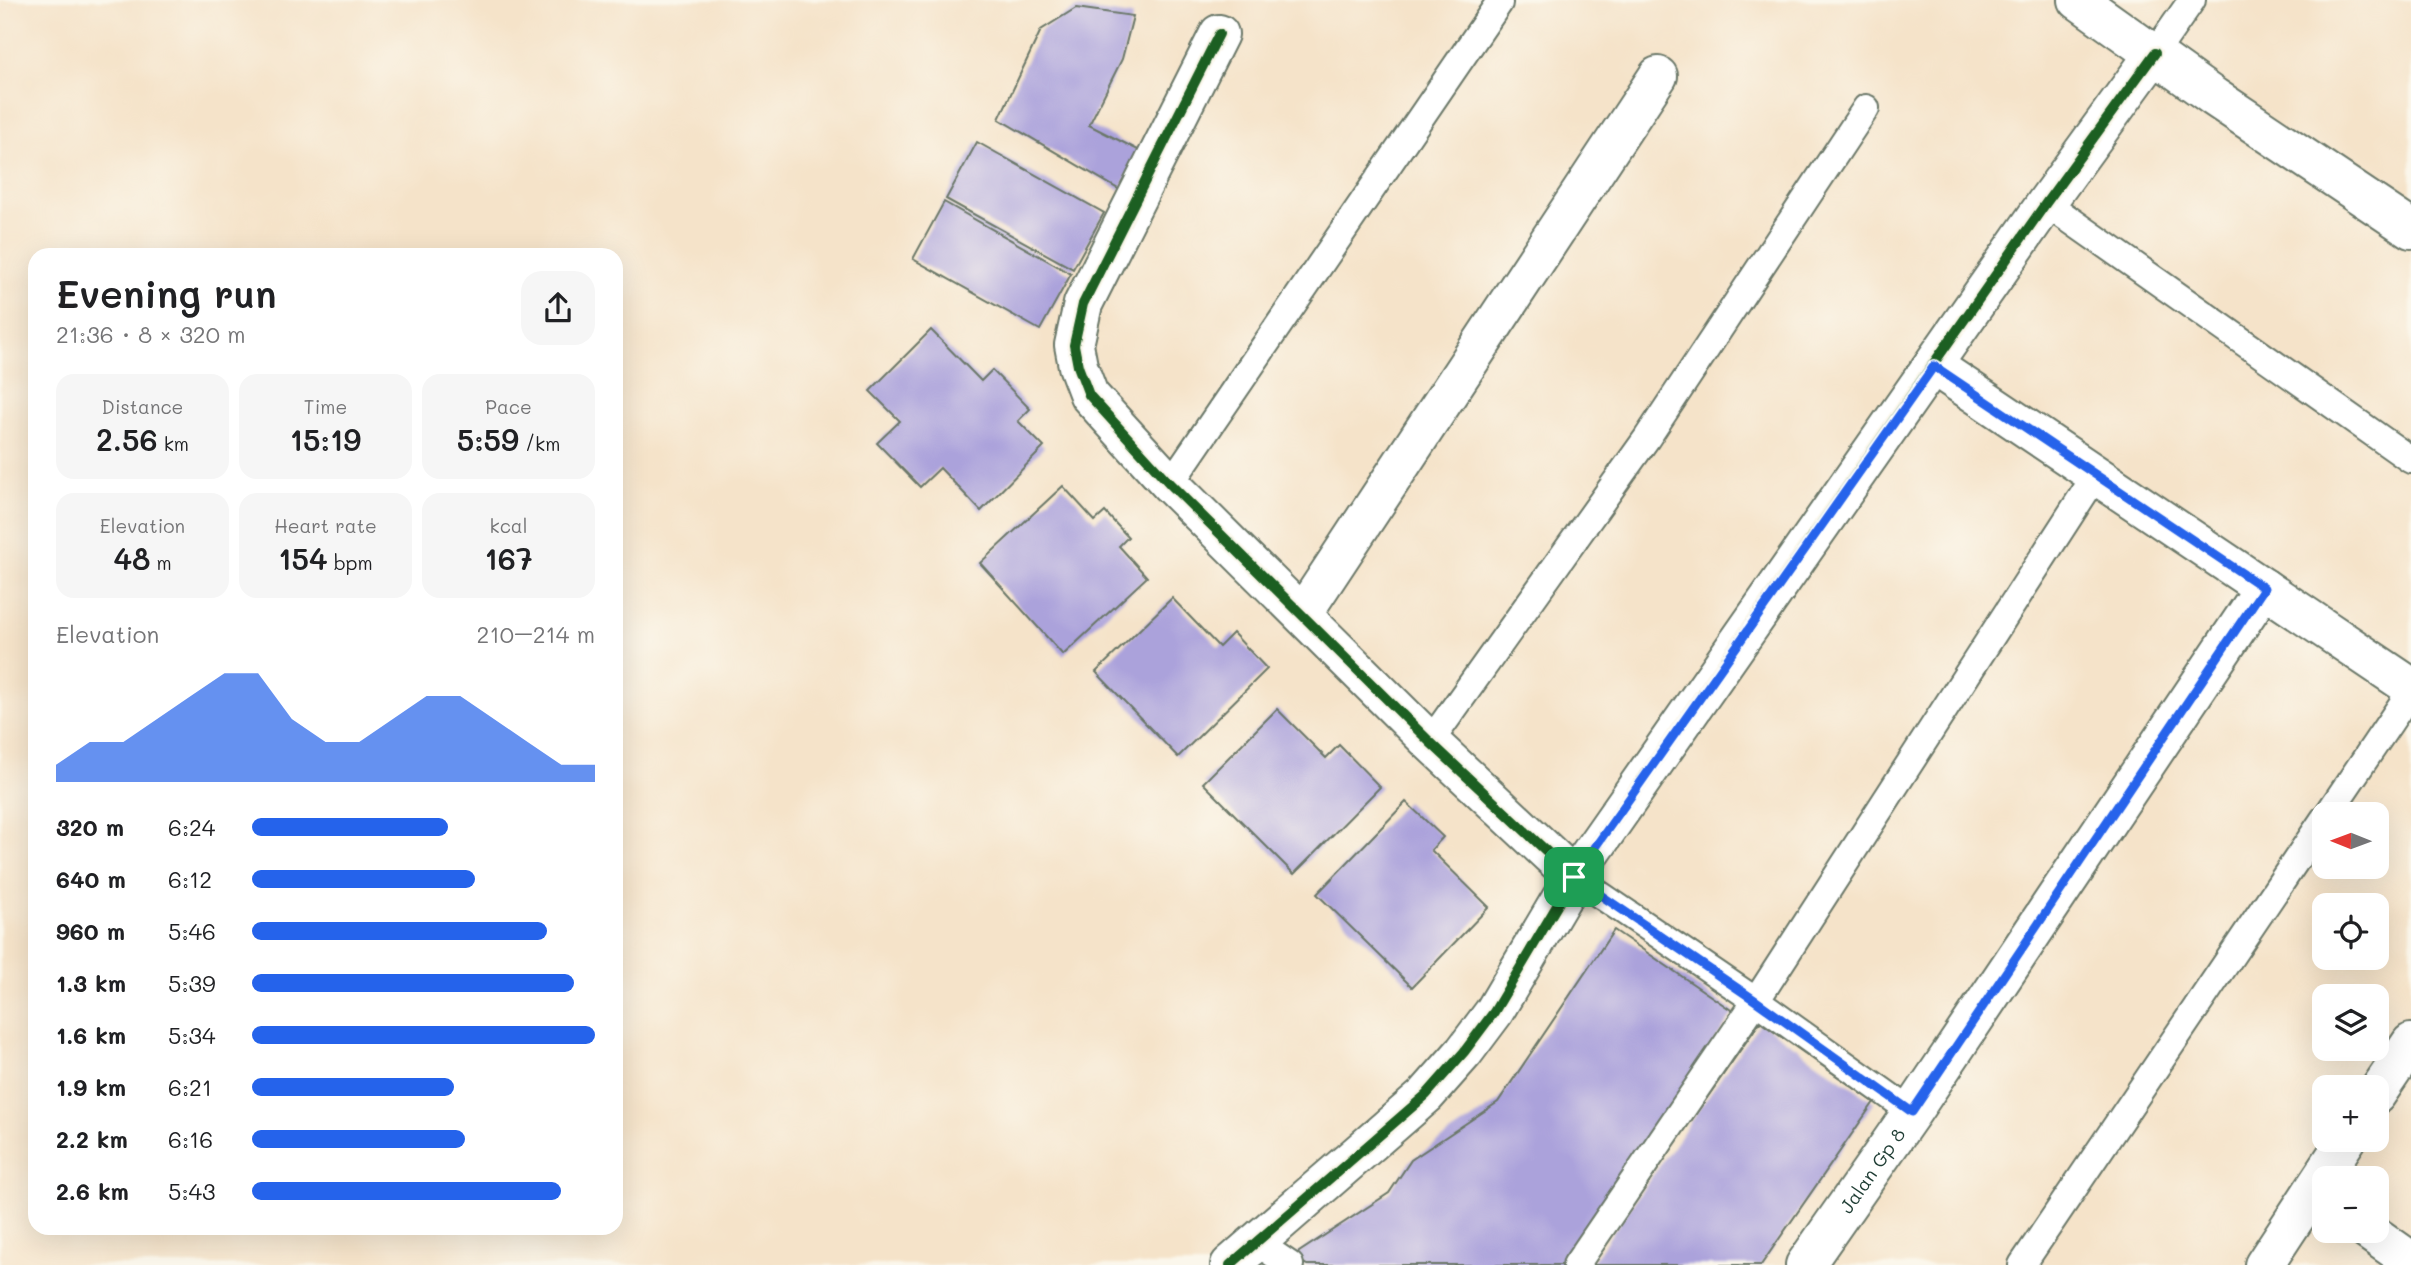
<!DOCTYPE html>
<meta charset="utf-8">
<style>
:root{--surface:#fff;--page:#f6f6f6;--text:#202124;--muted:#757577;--accent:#2563eb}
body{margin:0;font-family:Mali,sans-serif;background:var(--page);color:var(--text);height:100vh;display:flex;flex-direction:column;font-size:26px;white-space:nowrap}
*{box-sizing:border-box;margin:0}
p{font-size:23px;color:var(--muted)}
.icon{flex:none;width:38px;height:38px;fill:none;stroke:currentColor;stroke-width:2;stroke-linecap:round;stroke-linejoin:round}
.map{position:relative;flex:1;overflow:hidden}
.panel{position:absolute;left:28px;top:248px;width:595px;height:987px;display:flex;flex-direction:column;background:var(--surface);border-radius:21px;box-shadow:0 7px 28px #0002}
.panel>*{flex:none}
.needle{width:46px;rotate:271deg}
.controls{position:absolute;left:2312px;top:802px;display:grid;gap:14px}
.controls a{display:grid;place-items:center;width:77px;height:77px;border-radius:14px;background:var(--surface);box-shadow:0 7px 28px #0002;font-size:35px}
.pin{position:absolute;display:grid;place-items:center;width:60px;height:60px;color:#fff;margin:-30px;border-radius:14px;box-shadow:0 4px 10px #0006}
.round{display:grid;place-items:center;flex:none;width:74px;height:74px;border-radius:21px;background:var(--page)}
.summary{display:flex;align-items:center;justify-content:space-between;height:119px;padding:0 28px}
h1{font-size:38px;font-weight:600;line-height:52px}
.metrics{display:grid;grid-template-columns:repeat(3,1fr);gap:10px;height:119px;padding:7px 28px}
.metrics div{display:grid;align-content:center;border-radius:18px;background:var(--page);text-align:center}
.metrics b{font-size:30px;font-weight:600}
.metrics small{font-size:19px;font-weight:400}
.metrics p{font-size:19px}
.chart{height:196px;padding:14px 28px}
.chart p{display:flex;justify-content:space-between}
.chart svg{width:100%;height:126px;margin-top:7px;fill:var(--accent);opacity:.7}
ul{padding:0 28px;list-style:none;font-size:23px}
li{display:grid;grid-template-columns:112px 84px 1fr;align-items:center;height:52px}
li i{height:18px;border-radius:9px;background:var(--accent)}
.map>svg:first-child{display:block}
.building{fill:#aba2db}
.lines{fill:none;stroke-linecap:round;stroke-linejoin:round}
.service-casing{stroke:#6a7768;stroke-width:30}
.minor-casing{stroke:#6a7768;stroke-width:42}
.service{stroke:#fff;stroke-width:26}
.minor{stroke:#fff;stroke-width:38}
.cycleway-casing{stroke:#fbf7ec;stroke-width:15}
.cycleway{stroke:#1b5e20;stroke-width:10}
.route-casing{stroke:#fff;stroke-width:14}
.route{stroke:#2563eb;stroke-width:9}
.labels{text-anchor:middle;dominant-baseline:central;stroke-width:5;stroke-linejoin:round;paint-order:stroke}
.street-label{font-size:19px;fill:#1f3d34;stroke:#fbf7ec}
</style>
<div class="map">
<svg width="2411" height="1265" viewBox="0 0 2411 1265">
<rect width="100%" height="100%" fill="#fbf7ec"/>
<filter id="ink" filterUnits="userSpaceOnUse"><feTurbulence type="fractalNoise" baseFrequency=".0143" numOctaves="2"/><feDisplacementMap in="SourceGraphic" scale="14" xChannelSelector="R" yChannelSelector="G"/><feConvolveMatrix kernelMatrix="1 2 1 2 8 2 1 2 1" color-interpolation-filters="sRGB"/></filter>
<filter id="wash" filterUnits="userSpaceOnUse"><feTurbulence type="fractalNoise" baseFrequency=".00686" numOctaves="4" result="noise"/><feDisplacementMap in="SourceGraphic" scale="28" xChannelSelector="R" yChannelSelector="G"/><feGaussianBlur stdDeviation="1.57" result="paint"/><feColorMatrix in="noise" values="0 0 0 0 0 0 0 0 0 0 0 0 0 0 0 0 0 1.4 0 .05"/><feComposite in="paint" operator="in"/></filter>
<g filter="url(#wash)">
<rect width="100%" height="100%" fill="#f5e3c9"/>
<g id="blocks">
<path class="building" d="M1076,8L1133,16L1122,59L1089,125L1140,151L1120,190L999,119L1041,30Z
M977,142L1104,213L1073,269L946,199Z
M944,202L1071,274L1040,330L913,259Z
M931,330L981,381L992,370L1030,409L1018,421L1044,447L981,511L940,468L920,487L877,443L900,421L870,391Z
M1063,486L1095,521L1105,512L1128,537L1119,546L1147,577L1063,655L980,563Z
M1172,598L1219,647L1233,633L1267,669L1178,757L1096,672Z
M1277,709L1326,758L1339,745L1380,787L1294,874L1203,783Z
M1406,802L1443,837L1431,850L1489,907L1412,987L1317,894Z
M1614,930L1734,1012L1564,1265H1307L1293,1256L1389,1193L1411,1160L1498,1102Z
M1760,1022L1874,1102L1761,1265H1590Z"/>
</g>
</g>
<g filter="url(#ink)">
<use href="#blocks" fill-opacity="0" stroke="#6a7768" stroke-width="2"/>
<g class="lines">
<defs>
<path id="service" d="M2155,53L2192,0
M2046,203L2411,460
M1170,484L1499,3
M1430,742L1647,438L1866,108
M2328,814L2411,691
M1574,877L1756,1001L1912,1112
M1256,1242L1290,1265
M1576,1265L1756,1001L2096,475
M2022,1265L2324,819"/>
<g id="minor">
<path d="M2078,0L2214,97L2411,229"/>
<path d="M1219,34L1083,304L1074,345L1078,366L1089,395L1170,484L1430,742L1574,877"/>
<path d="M1934,366L2411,687"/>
<path d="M1303,613L1658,76"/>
<path d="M2376,1095L2411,1043"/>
<path d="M2367,1230L2411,1261"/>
<path d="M1230,1265L1426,1095L1464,1052L1494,1012L1574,877L2046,203L2155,53"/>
<path id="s1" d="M1805,1265L1912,1112L2264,588"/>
<path d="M2264,1265L2347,1139"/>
</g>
</defs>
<use href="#service" class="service-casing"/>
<use href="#minor" class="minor-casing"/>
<use href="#service" class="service"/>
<use href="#minor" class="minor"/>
<defs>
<path id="cycleway" d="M1219,34L1083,304L1074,345L1078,366L1089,395L1170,484L1430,742L1574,877
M1230,1265L1426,1095L1464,1052L1494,1012L1574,877L2046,203L2155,53"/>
</defs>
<use href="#cycleway" class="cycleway-casing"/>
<use href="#cycleway" class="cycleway"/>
</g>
</g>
<g class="lines" filter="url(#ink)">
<defs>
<path id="route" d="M1934,366L2264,588L1912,1112L1756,1001L1574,877Z"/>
</defs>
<use href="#route" class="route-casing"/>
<use href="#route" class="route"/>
</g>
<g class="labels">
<g class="street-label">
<text stroke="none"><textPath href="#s1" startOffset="116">Jalan Gp 8</textPath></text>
</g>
</g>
</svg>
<div class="controls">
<a><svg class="needle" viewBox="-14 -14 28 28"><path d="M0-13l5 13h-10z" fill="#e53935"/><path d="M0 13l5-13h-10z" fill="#757577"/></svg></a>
<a><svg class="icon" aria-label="locate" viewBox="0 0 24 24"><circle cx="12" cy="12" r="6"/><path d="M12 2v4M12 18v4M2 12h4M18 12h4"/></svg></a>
<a><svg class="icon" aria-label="layers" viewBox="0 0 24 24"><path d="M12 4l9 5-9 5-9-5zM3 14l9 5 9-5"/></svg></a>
<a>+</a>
<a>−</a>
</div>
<div class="pin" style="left:1574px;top:877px;background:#1e9e55"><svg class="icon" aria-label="arrive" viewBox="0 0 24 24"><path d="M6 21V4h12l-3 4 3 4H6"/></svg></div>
<section class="panel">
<div class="summary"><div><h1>Evening run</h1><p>21:36 · 8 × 320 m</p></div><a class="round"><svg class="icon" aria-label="share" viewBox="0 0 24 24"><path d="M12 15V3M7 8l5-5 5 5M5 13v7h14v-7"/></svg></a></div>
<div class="metrics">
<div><p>Distance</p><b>2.56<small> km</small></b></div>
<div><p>Time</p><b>15:19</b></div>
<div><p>Pace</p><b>5:59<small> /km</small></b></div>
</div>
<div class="metrics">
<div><p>Elevation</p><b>48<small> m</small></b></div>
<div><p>Heart rate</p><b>154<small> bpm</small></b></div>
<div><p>kcal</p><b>167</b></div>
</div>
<div class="chart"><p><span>Elevation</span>210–214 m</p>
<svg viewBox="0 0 160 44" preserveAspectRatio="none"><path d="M0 44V38L10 30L20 30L30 22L40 14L50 6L60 6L70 22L80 30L90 30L100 22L110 14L120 14L130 22L140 30L150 38L160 38V44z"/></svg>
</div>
<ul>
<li><b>320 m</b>6:24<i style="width:57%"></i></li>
<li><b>640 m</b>6:12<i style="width:65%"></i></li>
<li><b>960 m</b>5:46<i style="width:86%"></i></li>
<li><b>1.3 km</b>5:39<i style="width:94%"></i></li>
<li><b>1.6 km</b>5:34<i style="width:100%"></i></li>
<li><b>1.9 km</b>6:21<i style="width:59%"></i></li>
<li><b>2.2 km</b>6:16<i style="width:62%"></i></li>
<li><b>2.6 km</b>5:43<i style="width:90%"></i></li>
</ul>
</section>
</div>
